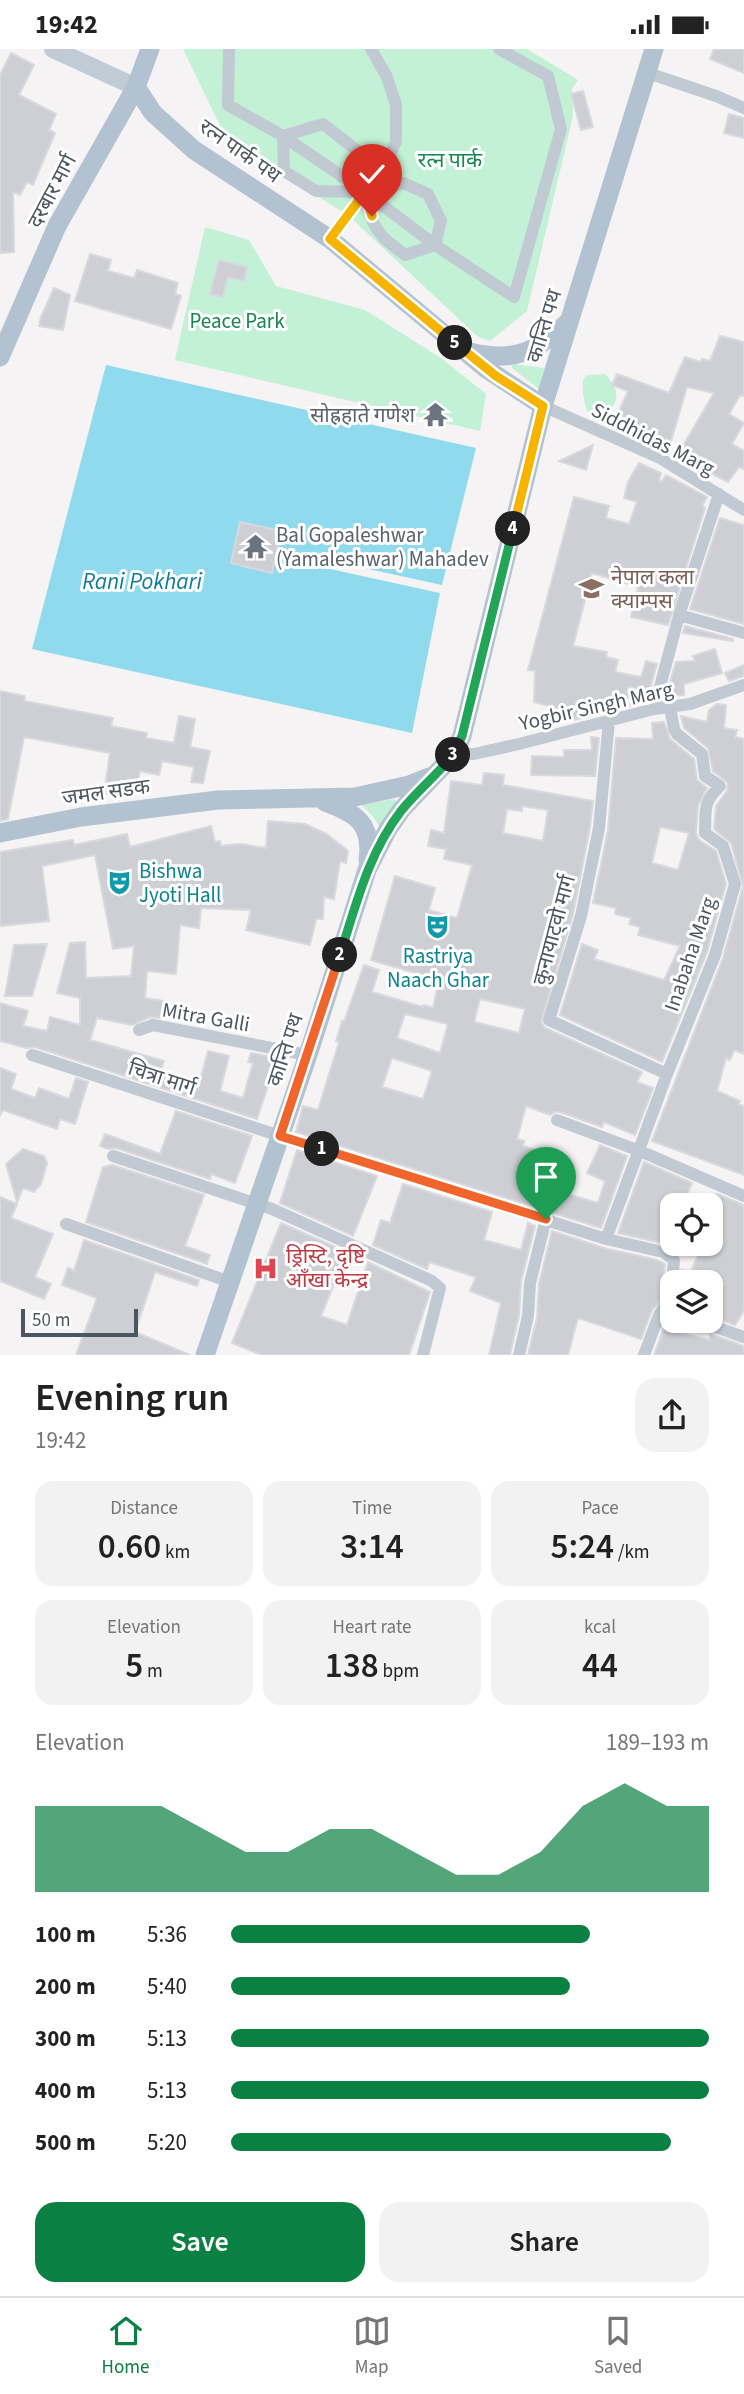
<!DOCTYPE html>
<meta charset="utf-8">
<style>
:root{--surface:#fff;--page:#f2f2f2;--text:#222;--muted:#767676;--line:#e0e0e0;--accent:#0b8043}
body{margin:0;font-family:"Source Sans 3","Noto Sans Devanagari",sans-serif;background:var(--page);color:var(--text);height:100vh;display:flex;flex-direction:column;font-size:26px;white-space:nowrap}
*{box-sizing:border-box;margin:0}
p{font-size:23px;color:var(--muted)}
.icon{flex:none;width:38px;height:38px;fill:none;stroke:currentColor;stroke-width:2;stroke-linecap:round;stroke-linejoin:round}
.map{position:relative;height:1306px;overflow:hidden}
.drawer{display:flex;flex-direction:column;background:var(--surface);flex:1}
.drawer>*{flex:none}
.tools{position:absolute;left:660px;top:1144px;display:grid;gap:14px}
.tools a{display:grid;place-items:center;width:63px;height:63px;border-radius:14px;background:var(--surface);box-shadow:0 2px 5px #0004;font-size:35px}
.scale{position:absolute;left:21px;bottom:18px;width:117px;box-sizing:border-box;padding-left:7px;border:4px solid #4a5661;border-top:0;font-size:19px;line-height:24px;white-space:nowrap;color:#4a5661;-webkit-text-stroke:5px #fff;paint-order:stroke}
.pin{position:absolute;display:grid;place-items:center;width:60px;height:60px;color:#fff;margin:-72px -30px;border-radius:50% 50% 50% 0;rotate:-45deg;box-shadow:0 0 7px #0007}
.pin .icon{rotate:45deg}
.km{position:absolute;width:35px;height:35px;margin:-18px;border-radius:50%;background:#222;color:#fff;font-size:19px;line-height:35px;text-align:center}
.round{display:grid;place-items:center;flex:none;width:74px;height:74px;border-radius:21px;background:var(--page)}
.overview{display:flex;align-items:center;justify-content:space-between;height:119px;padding:0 35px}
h1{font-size:38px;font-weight:600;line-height:52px}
.figures{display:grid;grid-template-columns:repeat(3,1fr);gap:10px;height:119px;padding:7px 35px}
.figures div{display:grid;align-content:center;border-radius:18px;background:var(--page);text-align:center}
.figures b{font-size:35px;font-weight:600}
.figures small{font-size:19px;font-weight:400}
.figures p{font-size:19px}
.chart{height:196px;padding:14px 35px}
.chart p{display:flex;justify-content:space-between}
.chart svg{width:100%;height:126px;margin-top:7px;fill:var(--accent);opacity:.7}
.primary-button{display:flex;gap:14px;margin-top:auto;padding:14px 35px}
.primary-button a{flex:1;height:80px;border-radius:21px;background:var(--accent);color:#fff;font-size:28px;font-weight:600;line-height:80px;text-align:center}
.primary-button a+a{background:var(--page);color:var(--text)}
ul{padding:0 35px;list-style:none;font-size:23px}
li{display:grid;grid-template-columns:112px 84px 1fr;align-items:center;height:52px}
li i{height:18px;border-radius:9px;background:var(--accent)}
.status{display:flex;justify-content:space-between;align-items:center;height:49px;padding:0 35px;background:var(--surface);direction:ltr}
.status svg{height:19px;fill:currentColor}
.tab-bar{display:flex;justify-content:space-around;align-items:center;height:98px;border-top:2px solid var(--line);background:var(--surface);font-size:19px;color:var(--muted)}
.tab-bar a{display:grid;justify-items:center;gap:4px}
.tab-bar .on{color:var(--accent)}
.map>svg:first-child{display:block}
.green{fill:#c3f1d5}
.water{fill:#90daee}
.building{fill:#cdcfd5;stroke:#d7d9de;stroke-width:2;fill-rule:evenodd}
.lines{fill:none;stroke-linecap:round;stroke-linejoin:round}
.street{stroke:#c1cad2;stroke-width:12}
.secondary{stroke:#c1cbd6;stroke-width:18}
.primary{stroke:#b3c2d1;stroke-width:19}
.split-1-casing{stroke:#fff;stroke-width:14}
.split-2-casing{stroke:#fff;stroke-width:14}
.split-3-casing{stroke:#fff;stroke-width:14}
.split-4-casing{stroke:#fff;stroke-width:14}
.split-5-casing{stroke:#fff;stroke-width:14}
.split-6-casing{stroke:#fff;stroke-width:14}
.split-1{stroke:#f0652b;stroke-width:9}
.split-2{stroke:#f0652b;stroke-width:9}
.split-3{stroke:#22a559;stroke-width:9}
.split-4{stroke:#22a559;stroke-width:9}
.split-5{stroke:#f5b400;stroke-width:9}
.split-6{stroke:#f5b400;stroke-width:9}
.labels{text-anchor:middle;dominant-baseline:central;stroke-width:6;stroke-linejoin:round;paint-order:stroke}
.street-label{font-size:21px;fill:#4a5661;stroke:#fff}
.park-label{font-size:21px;fill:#17864f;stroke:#fff}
.worship-label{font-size:21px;fill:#5b616d;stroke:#fff;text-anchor:end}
.education-label{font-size:21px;fill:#785e54;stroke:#fff;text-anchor:start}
.culture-label{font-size:21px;fill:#0d838f;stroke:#fff;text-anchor:start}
.health-label{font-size:21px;fill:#be3a42;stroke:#fff;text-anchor:start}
.water-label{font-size:23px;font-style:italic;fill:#0c7c9b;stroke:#fff}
</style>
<div class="status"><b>19:42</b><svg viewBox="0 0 49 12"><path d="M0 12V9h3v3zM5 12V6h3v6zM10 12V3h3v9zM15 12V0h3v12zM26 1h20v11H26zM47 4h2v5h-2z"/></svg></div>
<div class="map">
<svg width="744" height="1306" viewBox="0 0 744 1306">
<rect width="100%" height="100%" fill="#f5f3f3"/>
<path class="green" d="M183,0H527L578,31L572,40L573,67L527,262L490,292L477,287L349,167L227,91Z
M205,178L249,191L276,237L365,261L441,309L486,345L480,382L175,311Z
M513,315L545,319L539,340L513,320L511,317Z
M605,325C609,329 613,334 615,339C621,357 604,370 588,365C584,353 582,343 583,331L587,326Z
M393,750L396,752L381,779L371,765L361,756Z"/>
<path class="water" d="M106,316L476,399L442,536L277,500L240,473L231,514L271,524L275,508L440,544L412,684L32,600Z"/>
<path class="building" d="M714,0H744V24L710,10Z
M11,4L34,16L19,46L56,65L49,81L55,84L33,136L27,133L20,146L13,143L14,203L0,204V26Z
M583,42L593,78L581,81L571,45Z
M729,65L744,69V89L724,84Z
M90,205L111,211L108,222L134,229L137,221L178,234L175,245L181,247L171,280L75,252Z
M219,211L247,218L244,232L228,228L223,248L210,245Z
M54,239L70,246L63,281L39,277L41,268Z
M720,287L744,293V347L740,346L729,365L744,374L732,395L744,402V420L739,418L728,433L677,407L714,344L687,338L668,402L614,374L628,342L612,336L617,325L669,344L685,308L700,313L702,310L710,312Z
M593,396L586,421L559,412Z
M639,414L661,424L659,431L662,433L666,426L707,448L702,457L705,459L668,576L631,568L638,538L592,524L573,597L607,603L606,608L618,611L615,623L641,628L646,612L657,615L649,643L628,638L630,649H612V652L633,656L565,673L562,661L534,653L535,622L528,621L574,448L609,457L606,469L629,475L637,453L624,449L628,433Z
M720,469L744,476V575L690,560Z
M240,473L281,482L272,524L231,514Z
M685,577L733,590V592L683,584Z
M715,600L722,624L684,635V646L666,647L676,613L695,612L693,607Z
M744,616V627L729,632L725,624Z
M0,642L25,647L24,652L113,669L111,677L147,684L146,689L174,694L179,667L195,670L190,698L210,702L203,734L191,733L194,718L162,712L159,726L140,722L136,743L104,745L110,704L24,688L8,770L0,772Z
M717,655L726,656L724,679L737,681L735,688L744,690V1005L734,1001L730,1011L726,1009L717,1042L740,1052L738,1055L744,1057V1126L652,1092L723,909L743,837L731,794L714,780L716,757L727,742L728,734L713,722L708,699L684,679L681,667L707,673L709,661Z
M664,673L670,690L694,710L697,731L707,739L698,756L696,784L699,791L716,802L726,835L707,903L662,1013L560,966L582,895L598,901L594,910L664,931L680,897L638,886L640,878L629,875L631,869L615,865L616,859L593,854L608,781L616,689L653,690L652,674ZM660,778L689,784L678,821L652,814Z
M591,688L599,689L595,727L531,726L532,707L564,708V701H592Z
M484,724L504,726L503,736L593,752L590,778L573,865L541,973L545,979L642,1023L637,1033L653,1039L635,1086L604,1073L602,1078L560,1063H555L550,1066L526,1057L517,1090L524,1092L523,1097L562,1111L555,1131L570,1135L567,1145L598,1154L605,1132L587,1124L600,1096L627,1107L601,1179L296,1083L303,1057L318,1061L339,993L336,992L342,972L344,973L364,916L379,921L372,943L423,958L424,956L433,959L439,931L371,911L395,827L435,839L429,861L457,869L472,816L444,810L446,800L428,797L431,781L444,784L451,732L482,736ZM522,757L548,761L543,792L503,784L507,760L522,762ZM480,950L525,960L519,984L474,973ZM405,965L448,975L440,1004L397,989ZM392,1009L432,1022L423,1050L382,1038Z
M268,772L305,775L327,785L348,802L346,814L340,812L334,850L324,848L323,870H316L310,896L246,881L251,861L201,859L199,879L180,876L176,925L147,922L145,949L164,952L161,969L150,968L132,976L97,969L90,991L164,1012L161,1020L169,1023L166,1030L198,1039L208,1002L229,1007L220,1042L243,1049L253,1014L248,1013L251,1004L277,1009L257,1070L35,998L26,999L0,992V954L28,962L23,977L47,982L50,968L80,976V949L57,944L70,894L85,893L86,929L131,927L134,897L113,900L95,806L42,817L49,872L0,877V803L73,791L74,796L127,785L130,798L211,777L215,793L220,792L221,797L240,795L266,799Z
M47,895L32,947H5L14,896Z
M0,1019L16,1025L11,1040L35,1049L39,1039L69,1050L76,1029L88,1033L75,1075L60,1070L57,1080L3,1061L0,1066Z
M176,1062L252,1087L235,1134L211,1125L210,1130L116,1099L108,1100L100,1097L105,1085L160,1105Z
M23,1100L44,1107L47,1114L41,1135L34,1143L23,1139L17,1153L6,1115Z
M297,1101L377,1127L353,1187L280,1154Z
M644,1113L692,1134L682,1157H672L662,1194L618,1184Z
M112,1116L204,1146L185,1197L210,1206L207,1215L86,1173L103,1118Z
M403,1135L492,1163L484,1191L521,1201L528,1174L535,1177L521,1232L519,1266L510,1306H489L501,1254L470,1242L476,1228L429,1213L427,1220L373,1196L381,1171L390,1174Z
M717,1145L744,1156V1262L735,1276L710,1267V1254L715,1256L724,1234L692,1220L703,1195H710V1158Z
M0,1148L17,1155L11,1169L53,1185L35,1228L51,1235L44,1250L0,1232Z
M281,1174L347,1203L321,1267L347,1276L368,1213L430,1243L409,1306H262L232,1294Z
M552,1182L604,1199L657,1211L665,1215L663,1233L666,1240L663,1249L652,1261L641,1290L578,1269L568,1306H528L537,1269L539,1235Z
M84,1191L199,1231L197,1237L155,1223L135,1283L190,1306H76L97,1249L62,1236L68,1219L74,1222Z
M682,1221L712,1233V1234H681Z
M668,1268L672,1272H676L673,1282L710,1291V1285L744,1297V1306H654Z"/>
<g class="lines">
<path class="street" d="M229,0L228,56L283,87L365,143L435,196L514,248L561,80L548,27L499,0
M645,23L716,47L744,59
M283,87L323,75L368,110C366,136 363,168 384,189C390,195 398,200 405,206L435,196L441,172L428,145L403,134L365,143L316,142L284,122L283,87
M330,190L386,116L396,92V56L387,28L371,0
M543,357L660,409L744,461
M679,566L744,584
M654,660L680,563L719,445
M609,672L599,779L581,867L549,971L667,1025
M455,703L464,705H474L519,695L654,660L690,655L744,636
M139,981L153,976L308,1006
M32,1006L280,1087L606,1190L663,1203L674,1211L672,1234
M557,1071L640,1102L744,1147
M113,1107L272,1160L432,1232L440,1239L423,1306
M66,1175L230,1233
M606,1190L667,1025L715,906L735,835L723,797L705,784C706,762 702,754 720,737L705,727L702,705L677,685L674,680L670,658
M699,1272L744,1288
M519,1306L528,1267L530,1234L546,1170
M644,1306L659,1266L665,1257"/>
<path class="secondary" d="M53,0L136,38"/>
<path class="primary" d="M136,38L153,64L194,101L330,190L485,319L543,357
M470,303C512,314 537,303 568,273
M0,308L57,177L136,38L150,0
M325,753C356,764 373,775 368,811
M0,784L81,768L218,751L355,748L409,736L429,728
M205,1306L308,1006L367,821L388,780L402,760L447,713L455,703L462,687L543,357L654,0"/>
</g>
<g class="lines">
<defs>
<path id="split-1" d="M322,1100L546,1170"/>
<path id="split-2" d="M322,1100L280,1087L340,906"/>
<path id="split-3" d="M340,906C356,856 368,805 401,762C417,742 437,726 453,706"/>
<path id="split-4" d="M453,706L462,687L513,480"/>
<path id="split-5" d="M455,294L496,327L543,357L513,480"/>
<path id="split-6" d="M372,167L365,143L330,190L455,294"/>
</defs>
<use href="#split-1" class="split-1-casing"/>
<use href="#split-2" class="split-2-casing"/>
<use href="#split-3" class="split-3-casing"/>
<use href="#split-4" class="split-4-casing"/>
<use href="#split-5" class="split-5-casing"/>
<use href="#split-6" class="split-6-casing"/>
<use href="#split-1" class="split-1"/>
<use href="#split-2" class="split-2"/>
<use href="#split-3" class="split-3"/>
<use href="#split-4" class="split-4"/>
<use href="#split-5" class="split-5"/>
<use href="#split-6" class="split-6"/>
</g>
<defs>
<symbol id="temple-bare" viewBox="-9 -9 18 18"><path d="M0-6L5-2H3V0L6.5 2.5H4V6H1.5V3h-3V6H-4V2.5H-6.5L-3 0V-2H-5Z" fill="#6b7280" stroke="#fff" stroke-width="2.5" paint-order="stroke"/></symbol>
<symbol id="university-bare" viewBox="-9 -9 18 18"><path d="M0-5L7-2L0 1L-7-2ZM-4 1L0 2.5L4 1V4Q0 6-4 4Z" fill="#8d6e63" stroke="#fff" stroke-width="2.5" paint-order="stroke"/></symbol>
<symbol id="theatre-bare" viewBox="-9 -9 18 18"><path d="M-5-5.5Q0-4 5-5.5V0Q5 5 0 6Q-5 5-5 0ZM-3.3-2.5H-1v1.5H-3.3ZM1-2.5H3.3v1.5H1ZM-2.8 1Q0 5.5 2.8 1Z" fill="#0f9aa8" stroke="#fff" stroke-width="2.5" paint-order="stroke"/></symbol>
<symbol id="hospital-bare" viewBox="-9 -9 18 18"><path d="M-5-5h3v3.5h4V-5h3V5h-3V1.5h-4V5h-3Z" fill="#e0444e" stroke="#fff" stroke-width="2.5" paint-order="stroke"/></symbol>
</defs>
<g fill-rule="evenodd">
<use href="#temple-bare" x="418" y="348" width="35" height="35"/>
<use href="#temple-bare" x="238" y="480" width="35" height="35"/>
<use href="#university-bare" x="574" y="522" width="35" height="35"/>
<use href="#theatre-bare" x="102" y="816" width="35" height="35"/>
<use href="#theatre-bare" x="420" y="860" width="35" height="35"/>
<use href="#hospital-bare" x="248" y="1202" width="35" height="35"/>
</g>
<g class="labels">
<g class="street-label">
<text transform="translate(240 102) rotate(35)">रत्न पार्क पथ</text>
<text transform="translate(52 142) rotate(-62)">दरबार मार्ग</text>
<text transform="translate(544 277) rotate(-73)">कान्ति पथ</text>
<text transform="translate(653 390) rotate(27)">Siddhidas Marg</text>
<text transform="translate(596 657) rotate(-13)">Yogbir Singh Marg</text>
<text transform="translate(106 743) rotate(-8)">जमल सडक</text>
<text transform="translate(554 881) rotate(-75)">कुनायाट्वो मार्ग</text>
<text transform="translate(690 905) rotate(-71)">Inabaha Marg</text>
<text transform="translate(206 968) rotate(10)">Mitra Galli</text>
<text transform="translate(285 1001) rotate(-72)">कान्ति पथ</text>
<text transform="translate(162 1029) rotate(18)">चित्रा मार्ग</text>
</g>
<g class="park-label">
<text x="450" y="111">रत्न पार्क</text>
<text x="237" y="272">Peace Park</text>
</g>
<g class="worship-label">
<text x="415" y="366">सोह्रहाते गणेश</text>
<text x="276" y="486" text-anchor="start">Bal Gopaleshwar<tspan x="276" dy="24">(Yamaleshwar) Mahadev</tspan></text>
</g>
<g class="education-label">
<text x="611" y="528">नेपाल कला<tspan x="611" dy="24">क्याम्पस</tspan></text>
</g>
<g class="culture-label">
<text x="139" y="822">Bishwa<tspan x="139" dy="24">Jyoti Hall</tspan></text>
<text x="438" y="907" text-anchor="middle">Rastriya<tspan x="438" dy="24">Naach Ghar</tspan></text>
</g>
<g class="health-label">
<text x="286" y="1207">ड्रिस्टि, दृष्टि<tspan x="286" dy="24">आँखा केन्द्र</tspan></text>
</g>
<g class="water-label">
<text x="142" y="532">Rani Pokhari</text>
</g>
</g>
</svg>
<div class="tools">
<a><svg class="icon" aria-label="locate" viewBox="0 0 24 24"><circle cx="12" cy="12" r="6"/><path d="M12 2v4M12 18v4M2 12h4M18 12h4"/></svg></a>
<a><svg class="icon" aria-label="layers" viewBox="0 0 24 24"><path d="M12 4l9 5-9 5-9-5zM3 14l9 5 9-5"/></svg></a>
</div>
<div class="scale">50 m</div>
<div class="pin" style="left:546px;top:1170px;background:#1e9e55"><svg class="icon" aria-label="arrive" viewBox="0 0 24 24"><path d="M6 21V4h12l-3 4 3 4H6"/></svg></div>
<div class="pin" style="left:372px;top:167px;background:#d93025"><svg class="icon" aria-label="check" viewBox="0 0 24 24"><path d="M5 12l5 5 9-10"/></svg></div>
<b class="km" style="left:322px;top:1100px">1</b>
<b class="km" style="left:340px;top:906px">2</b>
<b class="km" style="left:453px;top:706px">3</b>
<b class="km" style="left:513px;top:480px">4</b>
<b class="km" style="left:455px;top:294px">5</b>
</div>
<section class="drawer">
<div class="overview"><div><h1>Evening run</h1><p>19:42</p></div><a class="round"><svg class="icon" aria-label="share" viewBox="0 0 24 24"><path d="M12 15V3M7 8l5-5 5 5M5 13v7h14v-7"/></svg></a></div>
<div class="figures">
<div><p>Distance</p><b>0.60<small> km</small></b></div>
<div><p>Time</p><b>3:14</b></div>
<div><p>Pace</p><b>5:24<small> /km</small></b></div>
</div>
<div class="figures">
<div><p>Elevation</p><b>5<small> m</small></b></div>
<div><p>Heart rate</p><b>138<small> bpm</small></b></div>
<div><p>kcal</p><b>44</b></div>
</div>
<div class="chart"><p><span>Elevation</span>189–193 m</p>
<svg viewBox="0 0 160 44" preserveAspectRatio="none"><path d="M0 44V14L10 14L20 14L30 14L40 22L50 30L60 30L70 22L80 22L90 30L100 38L110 38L120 30L130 14L140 6L150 14L160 14V44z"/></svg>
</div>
<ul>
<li><b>100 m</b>5:36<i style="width:75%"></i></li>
<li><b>200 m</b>5:40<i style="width:71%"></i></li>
<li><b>300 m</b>5:13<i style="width:100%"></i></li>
<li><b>400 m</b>5:13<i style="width:100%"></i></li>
<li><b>500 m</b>5:20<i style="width:92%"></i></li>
</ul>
<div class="primary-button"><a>Save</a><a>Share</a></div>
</section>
<nav class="tab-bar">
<a class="on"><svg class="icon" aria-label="home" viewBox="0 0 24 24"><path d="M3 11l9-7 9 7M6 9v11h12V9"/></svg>Home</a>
<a><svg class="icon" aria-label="map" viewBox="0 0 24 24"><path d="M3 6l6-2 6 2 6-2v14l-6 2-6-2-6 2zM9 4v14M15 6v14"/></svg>Map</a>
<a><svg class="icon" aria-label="saved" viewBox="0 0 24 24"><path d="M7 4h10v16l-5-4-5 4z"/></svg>Saved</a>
</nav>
